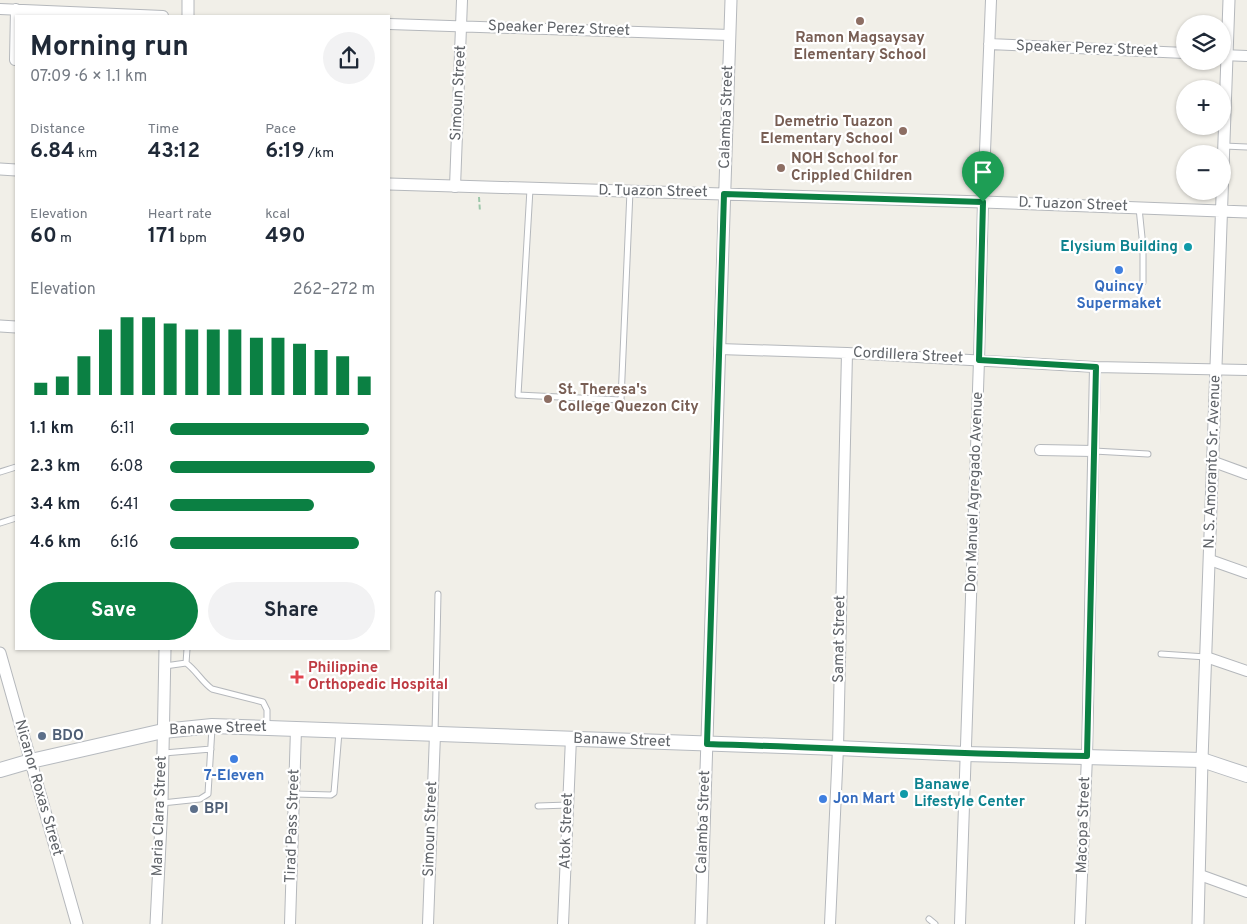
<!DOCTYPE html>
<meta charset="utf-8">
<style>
:root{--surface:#fff;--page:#f2f2f3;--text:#1f2937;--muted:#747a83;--accent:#0b8043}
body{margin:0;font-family:Overpass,sans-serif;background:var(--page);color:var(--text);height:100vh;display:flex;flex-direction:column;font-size:19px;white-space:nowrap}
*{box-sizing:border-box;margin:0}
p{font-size:16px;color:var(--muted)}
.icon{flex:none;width:28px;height:28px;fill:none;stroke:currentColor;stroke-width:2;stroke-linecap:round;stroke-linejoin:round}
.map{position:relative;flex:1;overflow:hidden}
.side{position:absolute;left:15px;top:15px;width:375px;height:635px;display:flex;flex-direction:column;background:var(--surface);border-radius:0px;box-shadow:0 1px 4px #0004}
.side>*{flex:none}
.buttons{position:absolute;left:1176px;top:15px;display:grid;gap:10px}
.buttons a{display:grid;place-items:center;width:55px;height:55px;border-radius:50%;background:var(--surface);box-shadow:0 1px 4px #0004;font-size:25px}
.pin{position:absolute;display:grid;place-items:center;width:42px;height:42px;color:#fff;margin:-51px -21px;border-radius:50% 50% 50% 0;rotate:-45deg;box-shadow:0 0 5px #0007}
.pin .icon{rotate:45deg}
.round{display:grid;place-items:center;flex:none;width:52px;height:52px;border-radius:26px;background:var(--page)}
.summary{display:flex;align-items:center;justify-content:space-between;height:85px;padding:0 15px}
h1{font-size:28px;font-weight:700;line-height:38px}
.stats{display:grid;grid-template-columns:repeat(3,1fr);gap:8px;height:85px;padding:5px 15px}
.stats div{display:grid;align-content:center}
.stats b{font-size:21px;font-weight:700}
.stats small{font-size:14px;font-weight:400}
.stats p{font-size:14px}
.chart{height:140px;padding:10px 15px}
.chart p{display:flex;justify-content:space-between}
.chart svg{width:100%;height:90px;margin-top:5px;stroke:var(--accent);stroke-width:6}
.button{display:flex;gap:10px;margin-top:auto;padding:10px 15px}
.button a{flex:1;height:58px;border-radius:30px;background:var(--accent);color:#fff;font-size:20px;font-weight:700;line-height:58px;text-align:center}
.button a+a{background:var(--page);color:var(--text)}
ul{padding:0 15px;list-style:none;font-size:16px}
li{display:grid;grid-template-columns:80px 60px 1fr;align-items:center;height:38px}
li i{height:12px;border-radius:6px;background:var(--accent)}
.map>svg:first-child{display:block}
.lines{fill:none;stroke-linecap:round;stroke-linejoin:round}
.service-casing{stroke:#b5b8bc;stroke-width:7}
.minor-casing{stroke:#b5b8bc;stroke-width:12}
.tertiary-casing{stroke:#b5b8bc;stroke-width:13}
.secondary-casing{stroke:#b6babf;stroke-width:16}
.path{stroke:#9cc7a9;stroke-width:2;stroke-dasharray:5 2.5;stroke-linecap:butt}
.service{stroke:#fff;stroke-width:5}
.minor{stroke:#fff;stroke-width:10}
.tertiary{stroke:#fff;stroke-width:11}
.secondary{stroke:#fff;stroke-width:14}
.route-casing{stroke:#fff;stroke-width:10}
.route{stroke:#0b8043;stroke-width:6}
.education-dot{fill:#8d6e63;stroke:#fff;stroke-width:2}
.culture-dot{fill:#0f9aa8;stroke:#fff;stroke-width:2}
.shop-dot{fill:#3f7fe0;stroke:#fff;stroke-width:2}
.health-dot{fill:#e0444e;stroke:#fff;stroke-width:2}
.service-dot{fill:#5c6f8a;stroke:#fff;stroke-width:2}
.labels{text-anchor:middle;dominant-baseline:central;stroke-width:4.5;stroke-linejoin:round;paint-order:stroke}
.street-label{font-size:15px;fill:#5f6368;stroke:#fff}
.education-label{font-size:15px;font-weight:bold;fill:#785e54;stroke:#fff;text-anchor:start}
.culture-label{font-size:15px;font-weight:bold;fill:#0d838f;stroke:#fff;text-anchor:end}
.shop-label{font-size:15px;font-weight:bold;fill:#366cbe;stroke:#fff}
.health-label{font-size:15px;font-weight:bold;fill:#be3a42;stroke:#fff;text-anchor:start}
.service-label{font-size:15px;font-weight:bold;fill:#4e5e75;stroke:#fff;text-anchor:start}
</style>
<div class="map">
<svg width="1247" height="924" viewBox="0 0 1247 924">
<rect width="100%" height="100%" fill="#f1efe8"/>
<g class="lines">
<defs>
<path id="service" d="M1224,146L1247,147
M530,189L518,395L621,400L630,191
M1139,208L1143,247V282
M1094,451L1148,454
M0,472L16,467
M0,523L16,518
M1161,654L1206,657
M186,663L187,649
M165,666L186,663C196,670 202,682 212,689L263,702L267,710V727
M435,734L438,594
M164,753L211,749
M295,794L331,795L334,793L339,732
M162,803L200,799L208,794L212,728
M538,806L568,805
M929,919L935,924"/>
<path id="minor" d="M0,9L163,16
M389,24L730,35
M989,44L1185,53
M1222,55L1247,56
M15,60L16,9
M455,187L462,0
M719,349L847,353L1095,367L1247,370
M1040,450L1093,451
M1214,462L1247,474
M1210,560L1247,573
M1206,657L1247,671
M1200,875L1247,892
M290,924L296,729
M428,924L435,734
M563,924L571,738
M830,924L838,748L847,353
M960,924L979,360L983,202L991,0
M1080,924L1087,756L1095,367"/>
<path id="tertiary" d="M188,16V0
M0,169L16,170
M389,184L983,202L1247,212
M0,326L16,327
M0,653L77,924
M156,924L162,803L165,649
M701,924L731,0
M1198,924L1202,760L1229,0"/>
<path id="secondary" d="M0,770L31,761L163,731L212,726L838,748L965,754L1202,760L1247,775"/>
</defs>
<use href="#service" class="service-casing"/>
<use href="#minor" class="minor-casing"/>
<use href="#tertiary" class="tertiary-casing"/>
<use href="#secondary" class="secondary-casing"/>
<path class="path" d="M479,197L480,212"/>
<use href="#service" class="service"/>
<use href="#minor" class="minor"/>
<use href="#tertiary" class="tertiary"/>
<use href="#secondary" class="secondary"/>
</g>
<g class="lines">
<defs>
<path id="route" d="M724,194L983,202L979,360L1096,367L1087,756C960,754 834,748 707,744Z"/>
</defs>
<use href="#route" class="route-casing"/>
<use href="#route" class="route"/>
</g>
<g class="education-dot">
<circle cx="860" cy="21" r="5"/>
<circle cx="903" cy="131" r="5"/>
<circle cx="781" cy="168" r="5"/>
<circle cx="548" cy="399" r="5"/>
</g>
<g class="culture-dot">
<circle cx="1188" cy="247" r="5"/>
<circle cx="904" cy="794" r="5"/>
</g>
<g class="shop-dot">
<circle cx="1119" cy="270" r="5"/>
<circle cx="234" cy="759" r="5"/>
<circle cx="823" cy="799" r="5"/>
</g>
<path class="health-dot" d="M294.5 669.5h5v5h5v5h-5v5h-5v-5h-5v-5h5z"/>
<g class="service-dot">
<circle cx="42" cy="736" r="5"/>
<circle cx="194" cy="809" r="5"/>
</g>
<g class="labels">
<g class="street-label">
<text transform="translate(559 29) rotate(2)">Speaker Perez Street</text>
<text transform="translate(1087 49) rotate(2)">Speaker Perez Street</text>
<text transform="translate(459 93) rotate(-87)">Simoun Street</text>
<text transform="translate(727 117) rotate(-88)">Calamba Street</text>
<text transform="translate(653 192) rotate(1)">D. Tuazon Street</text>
<text transform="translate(1073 205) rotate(2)">D. Tuazon Street</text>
<text transform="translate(908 356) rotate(3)">Cordillera Street</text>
<text transform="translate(1213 462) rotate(-88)">N. S. Amoranto Sr. Avenue</text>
<text transform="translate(975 492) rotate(-88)">Don Manuel Agregado Avenue</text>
<text transform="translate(840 639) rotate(-89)">Samat Street</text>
<text transform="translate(218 729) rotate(-2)">Banawe Street</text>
<text transform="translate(622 741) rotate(2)">Banawe Street</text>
<text transform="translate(38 788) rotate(74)">Nicanor Roxas Street</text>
<text transform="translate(160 816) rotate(-88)">Maria Clara Street</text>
<text transform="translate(704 822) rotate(-88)">Calamba Street</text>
<text transform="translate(1084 825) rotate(-88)">Macopa Street</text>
<text transform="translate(293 826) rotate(-88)">Tirad Pass Street</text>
<text transform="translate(431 829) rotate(-88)">Simoun Street</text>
<text transform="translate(567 831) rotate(-88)">Atok Street</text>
</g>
<g class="education-label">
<text x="860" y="38" text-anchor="middle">Ramon Magsaysay<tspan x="860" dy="17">Elementary School</tspan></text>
<text x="893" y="122" text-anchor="end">Demetrio Tuazon<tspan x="893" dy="17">Elementary School</tspan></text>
<text x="791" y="159">NOH School for<tspan x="791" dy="17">Crippled Children</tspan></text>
<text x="558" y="390">St. Theresa's<tspan x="558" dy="17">College Quezon City</tspan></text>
</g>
<g class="culture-label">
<text x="1178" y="247">Elysium Building</text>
<text x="914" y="785" text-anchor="start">Banawe<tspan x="914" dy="17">Lifestyle Center</tspan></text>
</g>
<g class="shop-label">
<text x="1119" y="287">Quincy<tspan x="1119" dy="17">Supermaket</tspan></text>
<text x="234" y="776">7-Eleven</text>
<text x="833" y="799" text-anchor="start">Jon Mart</text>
</g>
<g class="health-label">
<text x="308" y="668">Philippine<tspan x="308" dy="17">Orthopedic Hospital</tspan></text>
</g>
<g class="service-label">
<text x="52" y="736">BDO</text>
<text x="204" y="809">BPI</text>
</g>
</g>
</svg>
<div class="buttons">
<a><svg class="icon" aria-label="layers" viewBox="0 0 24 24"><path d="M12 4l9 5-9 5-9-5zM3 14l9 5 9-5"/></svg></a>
<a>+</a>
<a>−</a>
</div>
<div class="pin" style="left:983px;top:202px;background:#1e9e55"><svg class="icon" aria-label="arrive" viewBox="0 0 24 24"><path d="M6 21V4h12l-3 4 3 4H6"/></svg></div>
<section class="side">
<div class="summary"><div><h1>Morning run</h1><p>07:09 · 6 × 1.1 km</p></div><a class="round"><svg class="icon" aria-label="share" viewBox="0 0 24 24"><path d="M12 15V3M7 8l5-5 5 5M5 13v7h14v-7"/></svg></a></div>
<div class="stats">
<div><p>Distance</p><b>6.84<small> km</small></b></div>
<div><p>Time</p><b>43:12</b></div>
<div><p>Pace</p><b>6:19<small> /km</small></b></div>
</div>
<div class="stats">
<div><p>Elevation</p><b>60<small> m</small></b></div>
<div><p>Heart rate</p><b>171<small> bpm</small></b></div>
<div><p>kcal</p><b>490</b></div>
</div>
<div class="chart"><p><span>Elevation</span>262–272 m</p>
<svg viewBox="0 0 160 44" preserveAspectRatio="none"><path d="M5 44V38M15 44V35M25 44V25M35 44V12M45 44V6M55 44V6M65 44V9M75 44V12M85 44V12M95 44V12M105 44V16M115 44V16M125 44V19M135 44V22M145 44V25M155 44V35"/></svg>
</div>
<ul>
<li><b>1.1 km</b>6:11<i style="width:97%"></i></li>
<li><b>2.3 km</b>6:08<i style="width:100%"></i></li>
<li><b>3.4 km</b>6:41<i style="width:70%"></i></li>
<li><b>4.6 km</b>6:16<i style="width:92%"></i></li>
</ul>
<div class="button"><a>Save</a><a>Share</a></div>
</section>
</div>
